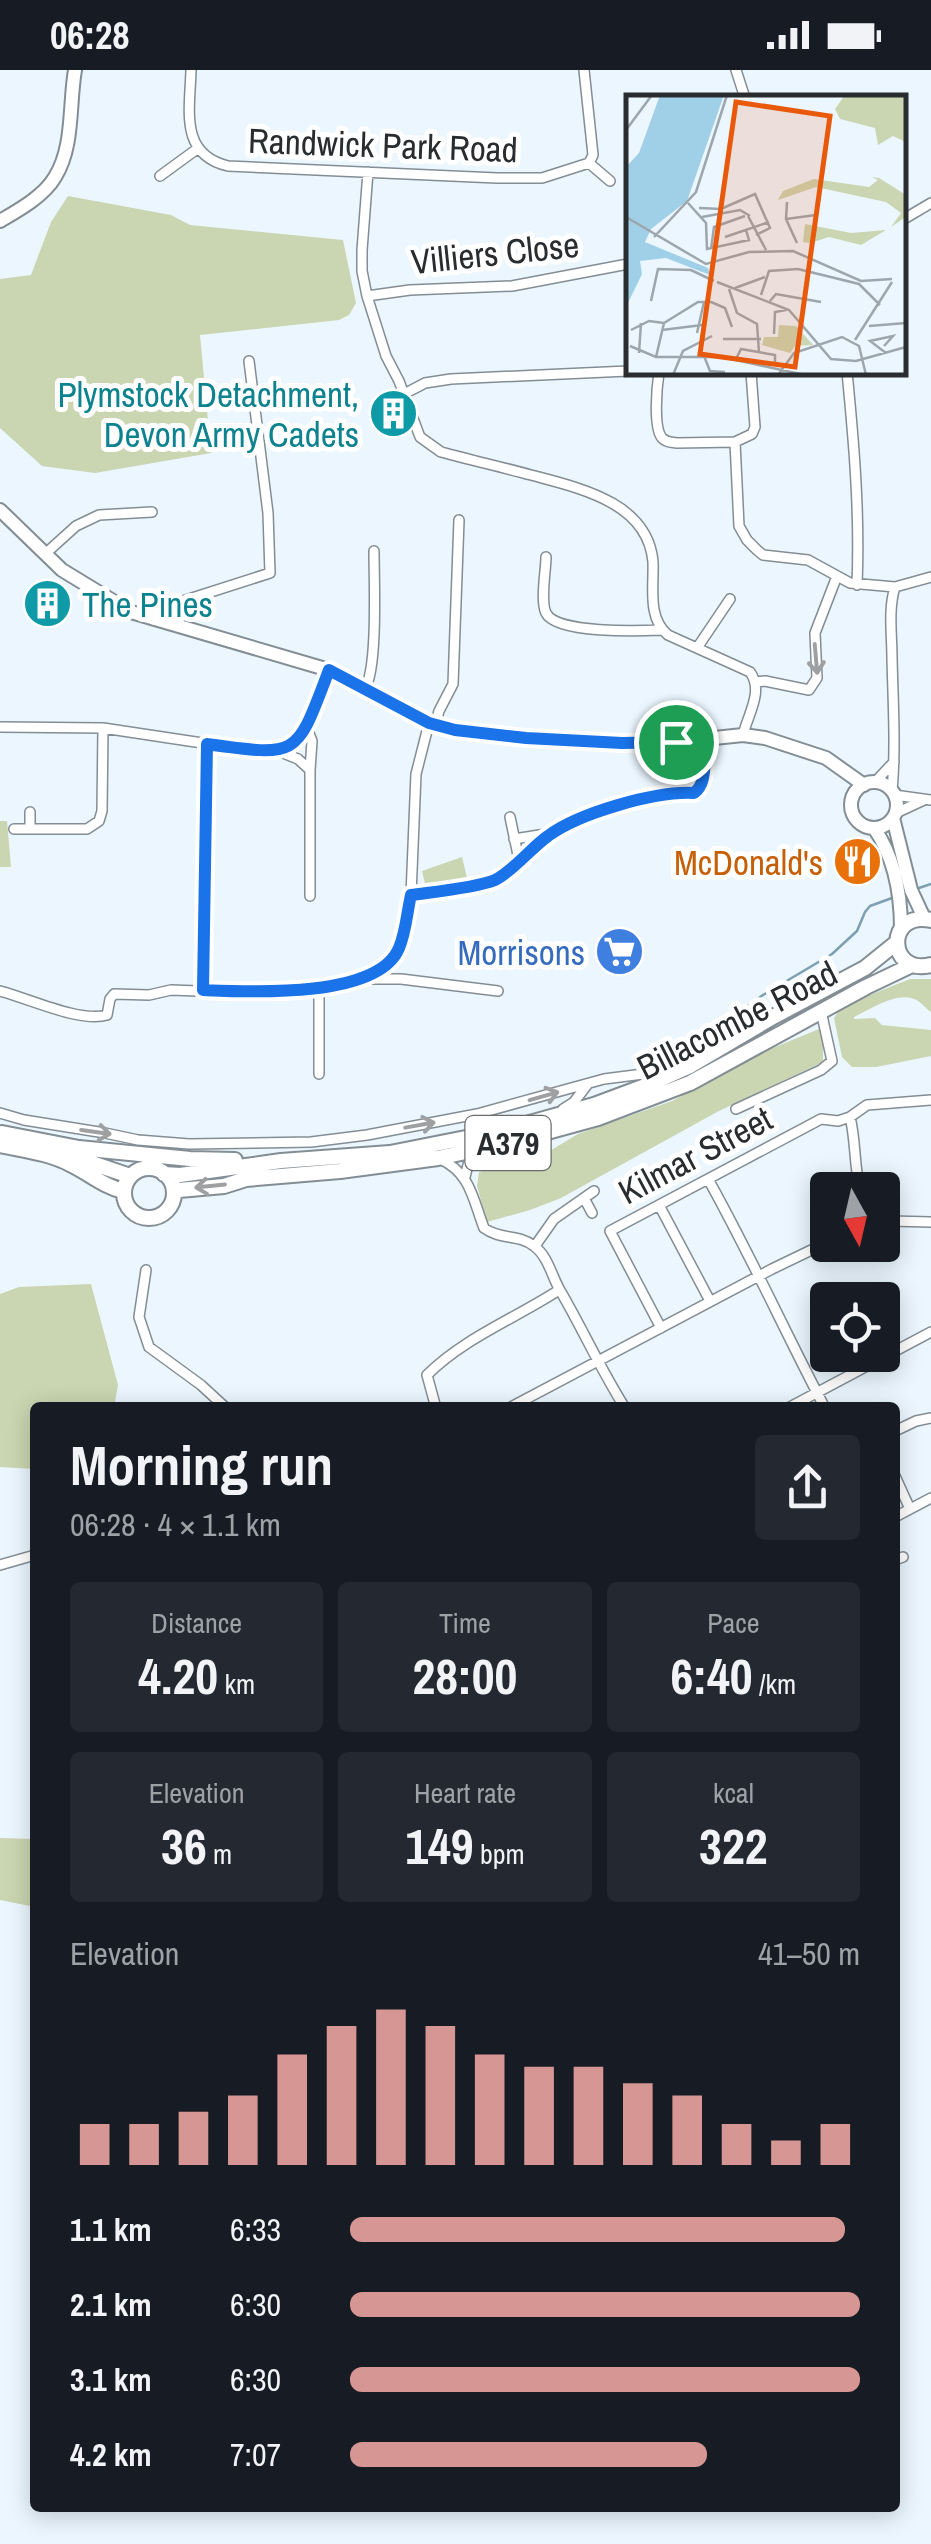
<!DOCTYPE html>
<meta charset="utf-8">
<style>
:root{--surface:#171b24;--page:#242831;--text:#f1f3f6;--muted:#9ea1a6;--accent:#d69693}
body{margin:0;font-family:"Archivo Narrow",sans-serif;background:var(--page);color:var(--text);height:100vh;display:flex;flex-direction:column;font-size:38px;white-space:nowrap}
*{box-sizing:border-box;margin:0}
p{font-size:32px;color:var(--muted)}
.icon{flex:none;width:55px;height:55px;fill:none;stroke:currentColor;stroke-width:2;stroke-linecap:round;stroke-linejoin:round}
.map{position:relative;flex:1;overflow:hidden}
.side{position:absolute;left:30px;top:1332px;width:870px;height:1110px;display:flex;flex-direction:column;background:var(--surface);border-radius:10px;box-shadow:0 5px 25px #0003}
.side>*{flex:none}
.needle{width:65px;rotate:172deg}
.tools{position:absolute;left:810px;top:1102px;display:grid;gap:20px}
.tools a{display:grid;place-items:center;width:90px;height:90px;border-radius:10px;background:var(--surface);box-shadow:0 5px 25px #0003;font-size:50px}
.pin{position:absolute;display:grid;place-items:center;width:85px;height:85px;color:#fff;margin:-42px;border:5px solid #fff;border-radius:50%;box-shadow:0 2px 10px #0007}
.round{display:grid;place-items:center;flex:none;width:105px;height:105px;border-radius:10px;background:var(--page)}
.overview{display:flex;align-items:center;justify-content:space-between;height:170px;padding:0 40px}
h1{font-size:55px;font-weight:800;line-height:75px}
.stats{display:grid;grid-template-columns:repeat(3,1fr);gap:15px;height:170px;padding:10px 40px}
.stats div{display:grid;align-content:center;border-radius:10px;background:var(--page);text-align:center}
.stats b{font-size:50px;font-weight:800}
.stats small{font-size:28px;font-weight:400}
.stats p{font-size:28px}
.chart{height:280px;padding:20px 40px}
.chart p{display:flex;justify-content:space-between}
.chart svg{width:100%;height:180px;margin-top:10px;stroke:var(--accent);stroke-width:6}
ul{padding:0 40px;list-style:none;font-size:32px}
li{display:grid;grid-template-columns:160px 120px 1fr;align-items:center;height:75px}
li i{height:25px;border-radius:12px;background:var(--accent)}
.status{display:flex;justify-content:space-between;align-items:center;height:70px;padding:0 50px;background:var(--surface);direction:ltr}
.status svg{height:28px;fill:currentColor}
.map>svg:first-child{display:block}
.green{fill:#cad5b1}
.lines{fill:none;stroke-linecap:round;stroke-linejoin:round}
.stream{stroke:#7c9fb1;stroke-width:2.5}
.street-casing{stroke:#838d94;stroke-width:12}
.secondary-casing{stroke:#838d94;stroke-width:16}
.primary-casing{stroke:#838d94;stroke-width:18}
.street{stroke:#fff;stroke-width:9}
.secondary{stroke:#fff;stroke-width:12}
.primary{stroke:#fff;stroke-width:14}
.oneway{stroke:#9fa0a2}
.route-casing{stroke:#fff;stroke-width:20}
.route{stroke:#1a73e8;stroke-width:12}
.labels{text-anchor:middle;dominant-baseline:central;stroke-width:10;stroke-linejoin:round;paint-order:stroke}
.shield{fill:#fff;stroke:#696c6e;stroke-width:2.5}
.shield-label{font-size:32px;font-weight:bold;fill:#292d30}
.street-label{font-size:35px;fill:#292d30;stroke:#fff}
.culture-label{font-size:35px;fill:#0d838f;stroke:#fff;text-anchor:end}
.food-label{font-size:35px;fill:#c56008;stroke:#fff;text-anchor:end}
.shop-label{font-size:35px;fill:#366cbe;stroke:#fff;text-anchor:end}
.inset-road{fill:none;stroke:#9da6ac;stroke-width:2.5}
.view{fill:#e8590c;fill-opacity:0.15;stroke:#e8590c;stroke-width:5}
.inset-edge{fill:none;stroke:#292d30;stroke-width:5}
</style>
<div class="status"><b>06:28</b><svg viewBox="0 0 49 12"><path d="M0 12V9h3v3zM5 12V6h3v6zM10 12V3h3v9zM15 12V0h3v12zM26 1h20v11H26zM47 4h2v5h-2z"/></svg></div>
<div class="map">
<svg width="931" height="2474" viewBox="0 0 931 2474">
<rect width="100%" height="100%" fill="#ebf6ff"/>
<path class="green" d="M68,126L171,145L190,155L343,170L356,233L349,245L339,250L200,265L211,383L95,403L42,396L0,358V209L31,205L51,152Z
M0,751H7L11,797H0Z
M462,787L468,812L426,818L422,801Z
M910,909H931V942C926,939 923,934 918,931C900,919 871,939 854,947V949L875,948L882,955L931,960V986L876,997H852L842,987L834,948L842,936Z
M819,959L823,969V992L717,1042L561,1128L530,1140L487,1152L477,1116L479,1102L548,1082L578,1064L672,1031L768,980Z
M91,1214L118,1315L114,1337L35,1338V1399L0,1397V1224L19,1217Z
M0,1768L35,1769V1837L0,1830Z"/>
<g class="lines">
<path class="stream" d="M919,818L931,814
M717,954L738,943L763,925L832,884L857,861L865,842L870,836L892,828"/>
<defs>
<path id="street" d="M191,0C190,40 179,84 228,96L497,108H542L589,93L593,85L584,0
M736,0L745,28
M589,93L610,111
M368,102L362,180V201L367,226L386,286L399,311L420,367L441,382C471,390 501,397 531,405C579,418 648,432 653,492C654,517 647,548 668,565L750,602C764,621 748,644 743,665
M160,106L197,79
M904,149L931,133
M367,226L410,220L512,216L628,194
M659,302C657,316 653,357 662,368C667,373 671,372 677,373L735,372L752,364L755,357L751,302
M847,302C854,373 860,444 857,515
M404,324L425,313L451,309L628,301
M735,372L739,456L747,470L757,480L763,485L808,490L850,513L895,517
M45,484L76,456L99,445L152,442
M546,487C546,500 540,531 546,543C556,564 640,561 661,560
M895,517L931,507
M153,550L158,542L167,536L270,503L268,443L249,291
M697,578L730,529
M756,612L765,611L809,620L817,608L815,563L837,506
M365,619C378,596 374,511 374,481
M435,655L439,641L453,614L459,450
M0,657L103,658L262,682C310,679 314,639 329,600
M307,658L312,671L310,700
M278,681L298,689L310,700V826
M875,712L894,692
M892,721C896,677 893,632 892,588C892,565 888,539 895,517
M894,725L931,730
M896,743L924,730
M510,747L519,790
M14,759H87L99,751L102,741L103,658
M30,759V742
M514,769L546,764
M411,825C432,822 477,818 495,810C511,803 532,777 548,766C579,743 655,721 694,723L700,719L705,687L699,683L676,679V672
M367,906L372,909H401L498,921
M203,920L207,674
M0,921C28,928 80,953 107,945L110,929L114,924L149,925L171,920L251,923L292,921L350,911L367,906L385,894L399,880L411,825L416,704L429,653
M319,1004V918
M563,1039L574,1032L587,1015
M736,1039L821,1000L832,991L821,941
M0,1043L24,1050L105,1063L138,1070L189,1074L311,1072L367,1065L477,1044L604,1009L651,1003L689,990
M850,1047C856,1071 854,1096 860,1120
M440,1089C471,1103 473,1130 484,1158C500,1170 519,1164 534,1176C549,1187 552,1208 561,1222C583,1260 601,1300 625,1338
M465,1107L469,1091L481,1080
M708,1109C750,1184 785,1262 825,1338
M584,1128L592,1143
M659,1135L710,1231
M882,1135C891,1146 892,1158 882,1168
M890,1151L931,1152
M535,1176L554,1149L594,1121
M146,1200L139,1247L149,1277L201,1315L226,1338
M661,1258L610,1161L821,1049L838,1051L850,1047L867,1035L931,1030
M436,1338L427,1305C464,1268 516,1248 559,1220
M509,1338L772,1199L828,1172
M788,1338L931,1262
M895,1361L916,1351L931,1348
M895,1406L910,1439
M895,1447L931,1428
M895,1490L903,1487
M0,1495L35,1485"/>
<path id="secondary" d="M0,151C19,140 44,126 55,107C74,77 69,34 75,0
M0,440L62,500L131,542L329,600L435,655L455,660L526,668L622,673L676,672L743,665L765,668L826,688L864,715
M851 735a23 23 0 1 1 46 0a23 23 0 1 1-46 0Z
M893,748L911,820L924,848
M874,758C895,788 901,824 901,859"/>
<path id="primary" d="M931,850C885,840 887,906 931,895
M2,1063L79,1078L190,1089L235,1090
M0,1075C24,1080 50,1083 72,1095C90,1104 103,1116 123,1121
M62,1083L130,1106
M124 1123a25 25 0 1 1 50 0a25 25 0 1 1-50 0Z
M164,1104L180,1105L281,1091L390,1083L501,1061L594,1035L645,1016L690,996L773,947L865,898L896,873
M174,1123L179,1120L224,1116L246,1109L340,1101L438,1088L507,1073L598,1048L690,1013L866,917L912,895"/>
</defs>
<use href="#street" class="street-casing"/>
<use href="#secondary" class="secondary-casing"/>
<use href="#primary" class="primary-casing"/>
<use href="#street" class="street"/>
<use href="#secondary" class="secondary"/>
<use href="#primary" class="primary"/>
</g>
<defs><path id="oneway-shaft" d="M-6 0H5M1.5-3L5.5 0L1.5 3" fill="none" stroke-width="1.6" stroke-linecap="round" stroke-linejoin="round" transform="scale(2.5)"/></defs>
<g class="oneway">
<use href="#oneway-shaft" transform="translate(816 589) rotate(85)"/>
<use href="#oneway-shaft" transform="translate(544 1026) rotate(-16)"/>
<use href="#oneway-shaft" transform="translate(420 1055) rotate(-10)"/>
<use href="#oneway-shaft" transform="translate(96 1062) rotate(8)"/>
<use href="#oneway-shaft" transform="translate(210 1116) rotate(174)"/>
</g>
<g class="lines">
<defs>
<path id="route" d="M329,600L429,653L455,660L526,668L622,673L676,672V679L698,683L705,687C704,700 705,715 694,723C655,721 579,743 548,766C531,778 512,802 495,810C476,818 432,822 411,825C407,842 406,862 399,878C378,929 249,922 203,920L207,674C300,687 296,687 329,600Z"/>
</defs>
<use href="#route" class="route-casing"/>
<use href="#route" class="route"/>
</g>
<defs>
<symbol id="building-disc" viewBox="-11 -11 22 22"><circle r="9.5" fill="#0f9aa8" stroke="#fff"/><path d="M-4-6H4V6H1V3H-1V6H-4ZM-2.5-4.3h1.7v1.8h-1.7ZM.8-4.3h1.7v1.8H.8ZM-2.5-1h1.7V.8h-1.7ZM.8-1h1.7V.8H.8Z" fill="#fff"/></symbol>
<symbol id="restaurant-disc" viewBox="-11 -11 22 22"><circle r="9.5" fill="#e8710a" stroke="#fff"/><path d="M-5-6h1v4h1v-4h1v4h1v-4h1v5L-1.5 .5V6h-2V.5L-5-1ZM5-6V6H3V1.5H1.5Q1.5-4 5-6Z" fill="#fff"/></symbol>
<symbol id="supermarket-disc" viewBox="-11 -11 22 22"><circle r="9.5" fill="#3f7fe0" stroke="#fff"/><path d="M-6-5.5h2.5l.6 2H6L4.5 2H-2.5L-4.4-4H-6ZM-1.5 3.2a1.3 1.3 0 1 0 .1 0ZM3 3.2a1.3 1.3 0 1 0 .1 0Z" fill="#fff"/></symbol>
</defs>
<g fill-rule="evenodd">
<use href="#building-disc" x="366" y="316" width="55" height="55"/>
<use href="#building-disc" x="20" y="506" width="55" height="55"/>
<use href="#restaurant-disc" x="830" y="764" width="55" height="55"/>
<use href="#supermarket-disc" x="592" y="854" width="55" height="55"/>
</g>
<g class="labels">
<rect class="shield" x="465.5" y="1046" width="85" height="54" rx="8"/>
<g class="shield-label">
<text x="508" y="1073">A379</text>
</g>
<g class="street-label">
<text transform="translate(383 75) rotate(2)">Randwick Park Road</text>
<text transform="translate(495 183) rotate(-6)">Villiers Close</text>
<text transform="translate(737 950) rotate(-27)">Billacombe Road</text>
<text transform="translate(695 1085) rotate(-28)">Kilmar Street</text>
</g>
<g class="culture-label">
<text x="359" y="324">Plymstock Detachment,<tspan x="359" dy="40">Devon Army Cadets</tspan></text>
<text x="82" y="534" text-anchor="start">The Pines</text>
</g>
<g class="food-label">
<text x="823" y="792">McDonald's</text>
</g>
<g class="shop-label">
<text x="585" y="882">Morrisons</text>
</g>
</g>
<g transform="translate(626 25)">
<rect width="280" height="280" fill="#ebf6ff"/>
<path d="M219,0H280V47L267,41L252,50L249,33L214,24L209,14ZM246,82L253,83L280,100V122L265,132L275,118L260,107L190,92L152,105L157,96L188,84L243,92L252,85ZM179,129L225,138L260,135L235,150L203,142L184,148L177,147ZM153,230L170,231L187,250L169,251L164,258L136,250L138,242H152Z" fill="#cad5b1"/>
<path d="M34,0H98L61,106L25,134L19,147L82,173L84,180L40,163L14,166L16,179L0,212V72L13,58Z" fill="#a0d0e8"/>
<path class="inset-road" d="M0,35L26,0M161,107L160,124L171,148M62,108L80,128L81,154L123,145L120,135M73,113L95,114L129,99L144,133L130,140M122,121L140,155M0,122L80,169L123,157L167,156L235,186L266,184M76,122L114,115L124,121M160,124L190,120M28,142L70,97L101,0M99,142L143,127M85,154L88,132L119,121M91,187L163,215L205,264L230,266L280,252M109,193L139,182M103,194L111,218L131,229L133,257M135,200L143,176L172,174L233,189L254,210M25,206L32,174L65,175L88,186M144,206L150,199L195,207M85,207L99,213L106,232M243,231L280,228M5,235L23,226L38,228M36,235L76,230M71,238L78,207M148,239L149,217L160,215M97,244H135M229,245L266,187M4,251L30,262H96L179,280M258,251L267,241L244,246L260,258M13,258L15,228M78,261L84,276L99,277M30,262L38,228L72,207H85M109,266L115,254L149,260V271M47,280L57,256L86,241M152,280L168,258L216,242L233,251L240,280"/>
<path class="view" d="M110,7L204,21L169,272L74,259Z"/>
<rect width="280" height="280" class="inset-edge"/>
</g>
</svg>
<div class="tools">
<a><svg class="needle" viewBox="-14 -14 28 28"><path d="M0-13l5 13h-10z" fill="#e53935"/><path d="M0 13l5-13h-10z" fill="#9ea1a6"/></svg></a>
<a><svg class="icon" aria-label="locate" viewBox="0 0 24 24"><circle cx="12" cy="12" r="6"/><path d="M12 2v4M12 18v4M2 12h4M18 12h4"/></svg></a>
</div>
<div class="pin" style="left:676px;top:672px;background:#1e9e55"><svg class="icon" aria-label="arrive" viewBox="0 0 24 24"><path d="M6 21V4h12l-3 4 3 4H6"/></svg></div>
<section class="side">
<div class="overview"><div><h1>Morning run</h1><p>06:28 · 4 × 1.1 km</p></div><a class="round"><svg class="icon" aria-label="share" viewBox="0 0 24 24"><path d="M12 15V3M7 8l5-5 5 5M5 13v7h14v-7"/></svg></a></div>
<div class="stats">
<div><p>Distance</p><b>4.20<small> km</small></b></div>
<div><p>Time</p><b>28:00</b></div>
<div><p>Pace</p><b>6:40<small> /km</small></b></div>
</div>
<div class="stats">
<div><p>Elevation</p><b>36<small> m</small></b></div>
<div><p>Heart rate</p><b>149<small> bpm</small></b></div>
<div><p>kcal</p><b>322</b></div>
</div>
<div class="chart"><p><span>Elevation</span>41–50 m</p>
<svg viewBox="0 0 160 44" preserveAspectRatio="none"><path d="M5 44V34M15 44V34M25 44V31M35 44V27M45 44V17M55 44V10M65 44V6M75 44V10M85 44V17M95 44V20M105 44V20M115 44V24M125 44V27M135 44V34M145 44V38M155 44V34"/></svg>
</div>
<ul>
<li><b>1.1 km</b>6:33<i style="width:97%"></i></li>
<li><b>2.1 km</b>6:30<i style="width:100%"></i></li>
<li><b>3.1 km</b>6:30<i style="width:100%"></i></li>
<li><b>4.2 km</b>7:07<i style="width:70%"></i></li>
</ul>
</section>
</div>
